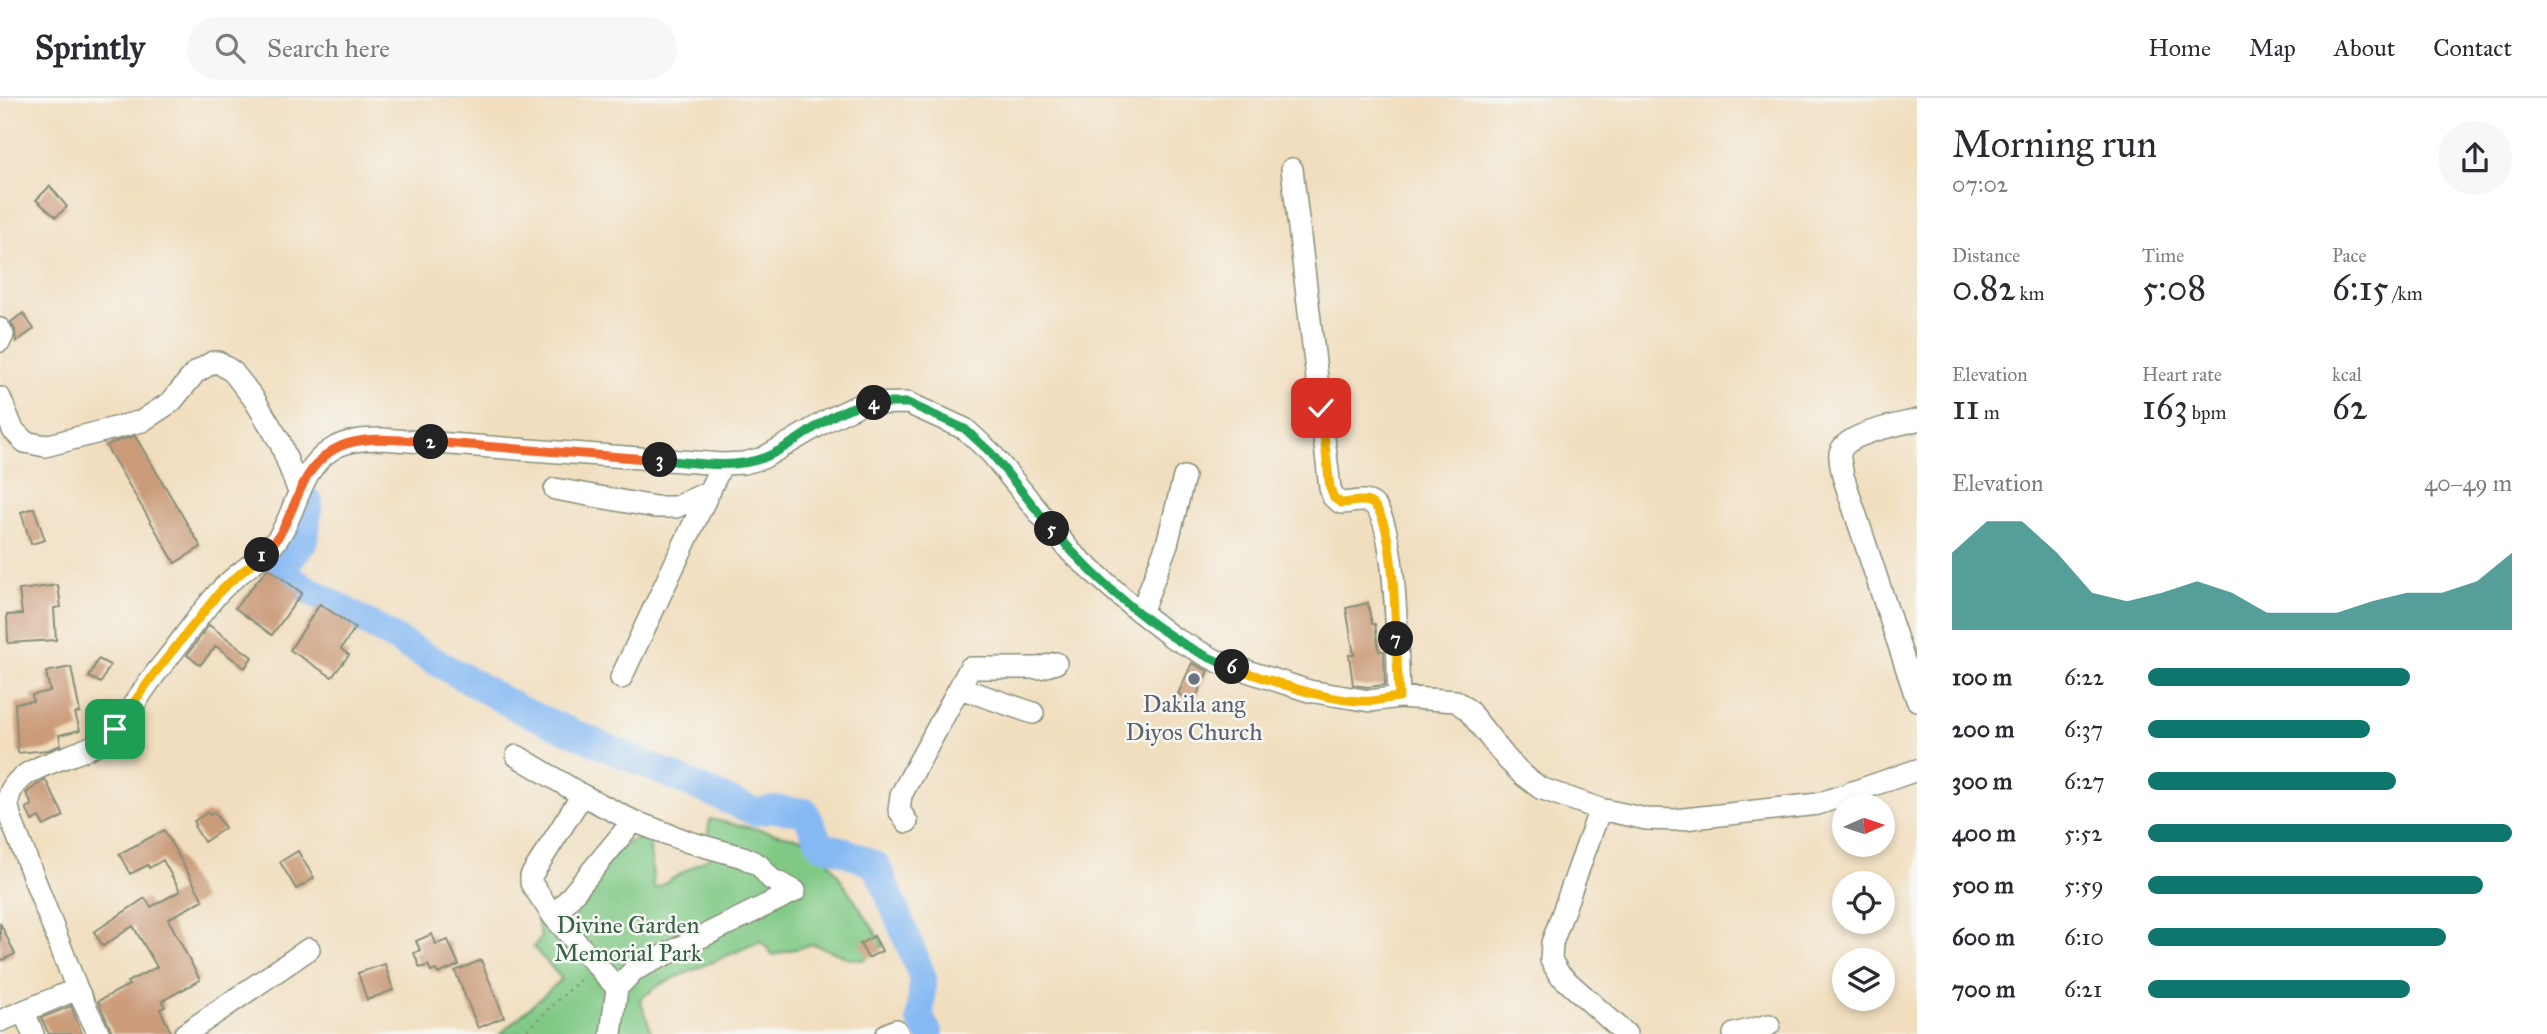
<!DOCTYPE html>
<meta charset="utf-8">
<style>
:root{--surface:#fff;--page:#f7f7f7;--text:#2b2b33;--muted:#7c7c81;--line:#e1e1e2;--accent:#0f766e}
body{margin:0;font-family:"IM FELL Great Primer",serif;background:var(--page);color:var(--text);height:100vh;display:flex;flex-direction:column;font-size:26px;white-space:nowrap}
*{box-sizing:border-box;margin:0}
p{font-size:23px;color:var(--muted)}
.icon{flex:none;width:38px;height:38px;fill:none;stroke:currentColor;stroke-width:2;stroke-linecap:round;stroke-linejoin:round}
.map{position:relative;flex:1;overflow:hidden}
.details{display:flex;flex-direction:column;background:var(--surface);width:630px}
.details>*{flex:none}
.needle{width:46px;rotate:87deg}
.buttons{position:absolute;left:1832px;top:696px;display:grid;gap:14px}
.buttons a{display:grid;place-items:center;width:63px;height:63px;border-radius:50%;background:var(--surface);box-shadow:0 4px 10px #0003;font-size:35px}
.pin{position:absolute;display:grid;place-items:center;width:60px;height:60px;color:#fff;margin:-30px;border-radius:14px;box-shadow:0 4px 10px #0006}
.km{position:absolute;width:35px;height:35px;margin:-18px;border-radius:50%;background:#222;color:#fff;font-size:19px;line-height:35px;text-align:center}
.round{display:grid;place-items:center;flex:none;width:74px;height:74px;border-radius:37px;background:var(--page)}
.head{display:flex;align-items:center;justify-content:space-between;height:119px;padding:0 35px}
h1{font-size:38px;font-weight:600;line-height:52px}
.stats{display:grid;grid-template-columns:repeat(3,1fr);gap:10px;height:119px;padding:7px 35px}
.stats div{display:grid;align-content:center}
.stats b{font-size:35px;font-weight:600}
.stats small{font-size:19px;font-weight:400}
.stats p{font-size:19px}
.chart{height:196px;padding:14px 35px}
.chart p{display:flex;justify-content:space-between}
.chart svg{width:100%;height:126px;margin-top:7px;fill:var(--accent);opacity:.7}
ul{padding:0 35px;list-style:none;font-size:23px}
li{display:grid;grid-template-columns:112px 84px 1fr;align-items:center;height:52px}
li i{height:18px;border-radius:9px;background:var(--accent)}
header{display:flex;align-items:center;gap:42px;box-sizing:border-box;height:98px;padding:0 35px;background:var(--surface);border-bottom:2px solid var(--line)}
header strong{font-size:33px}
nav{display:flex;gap:38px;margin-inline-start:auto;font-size:24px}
.search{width:490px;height:63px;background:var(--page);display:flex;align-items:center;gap:18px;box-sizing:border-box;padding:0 24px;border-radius:38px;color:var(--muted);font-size:26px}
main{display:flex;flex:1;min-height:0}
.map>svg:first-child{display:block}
.green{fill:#80c985;stroke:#50835c;stroke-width:2}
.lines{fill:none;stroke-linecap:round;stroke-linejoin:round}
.river{stroke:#85b9f3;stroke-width:28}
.building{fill:#cb9c7a}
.minor-casing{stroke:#888e79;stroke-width:24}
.path{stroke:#888e79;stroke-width:2.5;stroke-dasharray:2 5;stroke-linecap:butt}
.minor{stroke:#fff;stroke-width:21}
.split-1-casing{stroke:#fff;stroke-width:14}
.split-2-casing{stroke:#fff;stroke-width:14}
.split-3-casing{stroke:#fff;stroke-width:14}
.split-4-casing{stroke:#fff;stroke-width:14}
.split-5-casing{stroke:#fff;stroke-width:14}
.split-6-casing{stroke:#fff;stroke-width:14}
.split-7-casing{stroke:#fff;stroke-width:14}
.split-8-casing{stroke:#fff;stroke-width:14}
.split-1{stroke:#f5b400;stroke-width:9}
.split-2{stroke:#f0652b;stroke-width:9}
.split-3{stroke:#f0652b;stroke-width:9}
.split-4{stroke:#22a559;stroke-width:9}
.split-5{stroke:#22a559;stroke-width:9}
.split-6{stroke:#22a559;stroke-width:9}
.split-7{stroke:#f5b400;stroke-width:9}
.split-8{stroke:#f5b400;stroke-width:9}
.worship-dot{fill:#6b7280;stroke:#f6f6f2;stroke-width:2.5}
.labels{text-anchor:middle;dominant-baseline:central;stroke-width:5;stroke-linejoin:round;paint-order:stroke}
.worship-label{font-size:24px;fill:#5b616d;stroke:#f6f6f2}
.park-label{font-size:24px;fill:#376048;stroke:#f6f6f2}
</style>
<header>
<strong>Sprintly</strong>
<div class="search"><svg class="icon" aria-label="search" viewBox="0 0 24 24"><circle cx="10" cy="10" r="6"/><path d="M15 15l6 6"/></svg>Search here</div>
<nav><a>Home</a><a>Map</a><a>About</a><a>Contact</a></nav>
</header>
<main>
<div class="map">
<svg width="1917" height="936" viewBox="0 0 1917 936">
<rect width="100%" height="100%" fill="#f6f6f2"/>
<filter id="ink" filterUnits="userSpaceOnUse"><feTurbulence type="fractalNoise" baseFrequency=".0143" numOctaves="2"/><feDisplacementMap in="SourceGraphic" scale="14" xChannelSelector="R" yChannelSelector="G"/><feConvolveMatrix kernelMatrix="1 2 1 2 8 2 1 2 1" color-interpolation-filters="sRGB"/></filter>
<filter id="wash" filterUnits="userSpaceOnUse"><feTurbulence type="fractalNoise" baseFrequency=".00686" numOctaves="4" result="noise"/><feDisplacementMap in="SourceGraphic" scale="28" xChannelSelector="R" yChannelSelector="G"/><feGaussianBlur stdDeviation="1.57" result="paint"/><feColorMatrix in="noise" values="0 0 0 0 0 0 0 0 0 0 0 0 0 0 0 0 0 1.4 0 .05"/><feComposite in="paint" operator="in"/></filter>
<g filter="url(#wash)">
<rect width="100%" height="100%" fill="#f1debe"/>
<path class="green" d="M710,721L816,744L884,847L863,862L851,861L813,846L773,857L761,843L661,886L640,901L652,936H500L562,881L533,849L541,840L537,823L573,833L576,809L585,808C598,777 612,743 649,738L654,791L725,750L726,742L707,740Z"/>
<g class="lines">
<path class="river" d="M309,404L305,442L279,475L521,612L755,714L774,711L805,714L821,747L844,753L877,768L923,880L920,921L929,936"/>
</g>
<g id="blocks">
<path class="building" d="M50,88L67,109L56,119L36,102Z
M23,215L34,231L16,244L15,232L11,224Z
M135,338L201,449L175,465L106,348L114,344Z
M34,410L45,442L31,446L21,414Z
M268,470L302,495L272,537L235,510Z
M58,487L61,509L54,510L56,542L8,545L7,517L22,516L19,492Z
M1368,505L1372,526H1375L1379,553H1384L1385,587L1367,589L1353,587L1349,557H1354L1346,510Z
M320,506L355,530L341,551L349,557L332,579L290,552Z
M209,527L252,559L245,570L216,548L200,567L187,557Z
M98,561L110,567L101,585L89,579Z
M1192,565L1208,573L1194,603L1178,596Z
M71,569L80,614L75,615L80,632L59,637L61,647L48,652L18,655L15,605L33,603L32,597L50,593L46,574Z
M45,681L64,718L44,728L39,719L32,723L26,710L32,707L26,695Z
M208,714L210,717L214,714L225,730L204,744L194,728L196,726L194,723Z
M164,732L203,802L168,821L200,882L162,903L165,909L160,911L172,936H113L98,903L129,887L127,884L157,869L133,828L103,848L94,834L145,800L151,809L180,793L163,762L149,770L148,767L130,776L119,756Z
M298,753L314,780L296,791L280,764Z
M0,825L15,856L0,863Z
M432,836L436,846L448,842L459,867L438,876L436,872L431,874L428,867L420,870L414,855L420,852L416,843Z
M874,838L882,853L868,860L860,846Z
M481,862L504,919L478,930L455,873Z
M385,866L393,892L367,902L358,875Z
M71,908L82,936H49L41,920Z"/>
</g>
</g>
<g filter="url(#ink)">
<use href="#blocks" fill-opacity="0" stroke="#888e79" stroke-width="2"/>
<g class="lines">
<defs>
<path id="minor" d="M1292,71L1330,390L1333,399L1341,405C1350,405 1365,400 1373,406C1398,426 1397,563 1399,599
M0,231L3,237L0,243
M0,300L13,332L25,344L45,348L142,323L171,304L195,275L213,264H218L233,274L254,301L280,344L299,394
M1917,322C1899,327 1845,335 1840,355C1839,362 1842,371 1843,378L1917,602
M555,391L655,409H676L710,393
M1141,515L1167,446L1184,379
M621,580L722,366
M966,592L1033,615
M517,658L582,697L633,723L689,744L743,759L759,767L771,781L795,793
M582,697L531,778V785L554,819L617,890
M1600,711L1552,845L1551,862L1559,876L1626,936
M907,724L899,712L901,697L970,570H1039L1056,565
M554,819L633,723
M24,914L33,936
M0,923L77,891
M99,936L77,891L11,721C10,717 8,711 8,706C8,665 80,662 104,641C126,623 144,588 163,566C183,542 200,514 222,491C240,472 267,459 280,437C297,410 301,370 331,352C345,342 365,341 382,341L722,366L744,365L763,360L828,322L861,306L908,305L965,331L991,355L1071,454L1131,507L1172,539L1219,564L1309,593L1370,603L1399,599L1456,603L1468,612L1506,660L1523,677L1540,690L1600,711L1646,721L1675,722L1818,706L1917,672
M185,936L309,851
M611,936L617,890L634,872L795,793
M887,936L896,932L898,936
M1734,936L1769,927"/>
</defs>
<use href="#minor" class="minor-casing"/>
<path class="path" d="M522,936L583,879"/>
<use href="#minor" class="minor"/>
</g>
</g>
<g class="lines" filter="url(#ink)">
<defs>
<path id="split-1" d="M115,631L154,576L222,491L262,457"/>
<path id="split-2" d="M262,457C282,440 288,420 298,397C325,331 371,340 431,344"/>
<path id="split-3" d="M431,344L660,362"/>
<path id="split-4" d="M660,362C693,364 731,372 763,360C801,346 832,307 874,305"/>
<path id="split-5" d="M874,305H908L965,331L991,355L1052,431"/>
<path id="split-6" d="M1052,431C1098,485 1165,545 1232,569"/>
<path id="split-7" d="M1232,569C1271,583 1330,605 1371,603C1380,602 1390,600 1399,599L1396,541"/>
<path id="split-8" d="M1321,310L1330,390L1334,400L1341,405C1349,405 1361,401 1369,404C1394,412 1395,517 1396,541"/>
</defs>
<use href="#split-1" class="split-1-casing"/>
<use href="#split-2" class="split-2-casing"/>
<use href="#split-3" class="split-3-casing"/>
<use href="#split-4" class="split-4-casing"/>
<use href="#split-5" class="split-5-casing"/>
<use href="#split-6" class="split-6-casing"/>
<use href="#split-7" class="split-7-casing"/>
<use href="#split-8" class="split-8-casing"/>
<use href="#split-1" class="split-1"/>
<use href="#split-2" class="split-2"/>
<use href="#split-3" class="split-3"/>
<use href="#split-4" class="split-4"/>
<use href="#split-5" class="split-5"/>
<use href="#split-6" class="split-6"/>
<use href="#split-7" class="split-7"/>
<use href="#split-8" class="split-8"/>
</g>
<circle class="worship-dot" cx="1194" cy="581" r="7"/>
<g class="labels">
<g class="worship-label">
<text x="1194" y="606">Dakila ang<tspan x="1194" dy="28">Diyos Church</tspan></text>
</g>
<g class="park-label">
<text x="628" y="827">Divine Garden<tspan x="628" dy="28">Memorial Park</tspan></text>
</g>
</g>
</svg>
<div class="buttons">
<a><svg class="needle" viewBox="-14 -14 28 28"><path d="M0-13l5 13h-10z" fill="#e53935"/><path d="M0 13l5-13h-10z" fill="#7c7c81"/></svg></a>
<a><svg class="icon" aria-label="locate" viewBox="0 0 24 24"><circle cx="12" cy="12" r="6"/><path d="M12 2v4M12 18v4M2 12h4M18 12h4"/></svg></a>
<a><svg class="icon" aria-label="layers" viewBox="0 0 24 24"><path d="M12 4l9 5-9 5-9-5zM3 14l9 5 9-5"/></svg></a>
</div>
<div class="pin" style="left:115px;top:631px;background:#1e9e55"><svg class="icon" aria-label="arrive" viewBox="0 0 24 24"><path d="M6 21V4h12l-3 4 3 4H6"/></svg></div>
<div class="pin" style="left:1321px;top:310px;background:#d93025"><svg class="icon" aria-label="check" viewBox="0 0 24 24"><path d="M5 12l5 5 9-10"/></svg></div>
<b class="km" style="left:262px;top:457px">1</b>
<b class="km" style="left:431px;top:344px">2</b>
<b class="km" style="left:660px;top:362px">3</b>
<b class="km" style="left:874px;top:305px">4</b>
<b class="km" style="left:1052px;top:431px">5</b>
<b class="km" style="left:1232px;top:569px">6</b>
<b class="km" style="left:1396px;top:541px">7</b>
</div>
<section class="details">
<div class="head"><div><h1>Morning run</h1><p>07:02</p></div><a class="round"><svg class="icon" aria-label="share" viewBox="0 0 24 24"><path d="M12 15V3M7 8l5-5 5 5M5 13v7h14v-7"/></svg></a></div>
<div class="stats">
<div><p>Distance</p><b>0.82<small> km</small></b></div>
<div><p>Time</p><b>5:08</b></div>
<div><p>Pace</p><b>6:15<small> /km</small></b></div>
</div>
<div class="stats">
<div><p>Elevation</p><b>11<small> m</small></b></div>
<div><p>Heart rate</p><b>163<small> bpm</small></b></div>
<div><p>kcal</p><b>62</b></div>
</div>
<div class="chart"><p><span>Elevation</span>40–49 m</p>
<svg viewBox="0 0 160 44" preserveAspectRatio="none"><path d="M0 44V17L10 6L20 6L30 17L40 31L50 34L60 31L70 27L80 31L90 38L100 38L110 38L120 34L130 31L140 31L150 27L160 17V44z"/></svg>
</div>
<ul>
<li><b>100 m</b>6:22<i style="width:72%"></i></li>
<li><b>200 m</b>6:37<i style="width:61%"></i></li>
<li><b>300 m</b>6:27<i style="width:68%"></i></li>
<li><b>400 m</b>5:52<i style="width:100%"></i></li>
<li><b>500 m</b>5:59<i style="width:92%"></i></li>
<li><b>600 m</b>6:10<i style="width:82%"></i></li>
<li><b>700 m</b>6:21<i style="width:72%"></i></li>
</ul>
</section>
</main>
